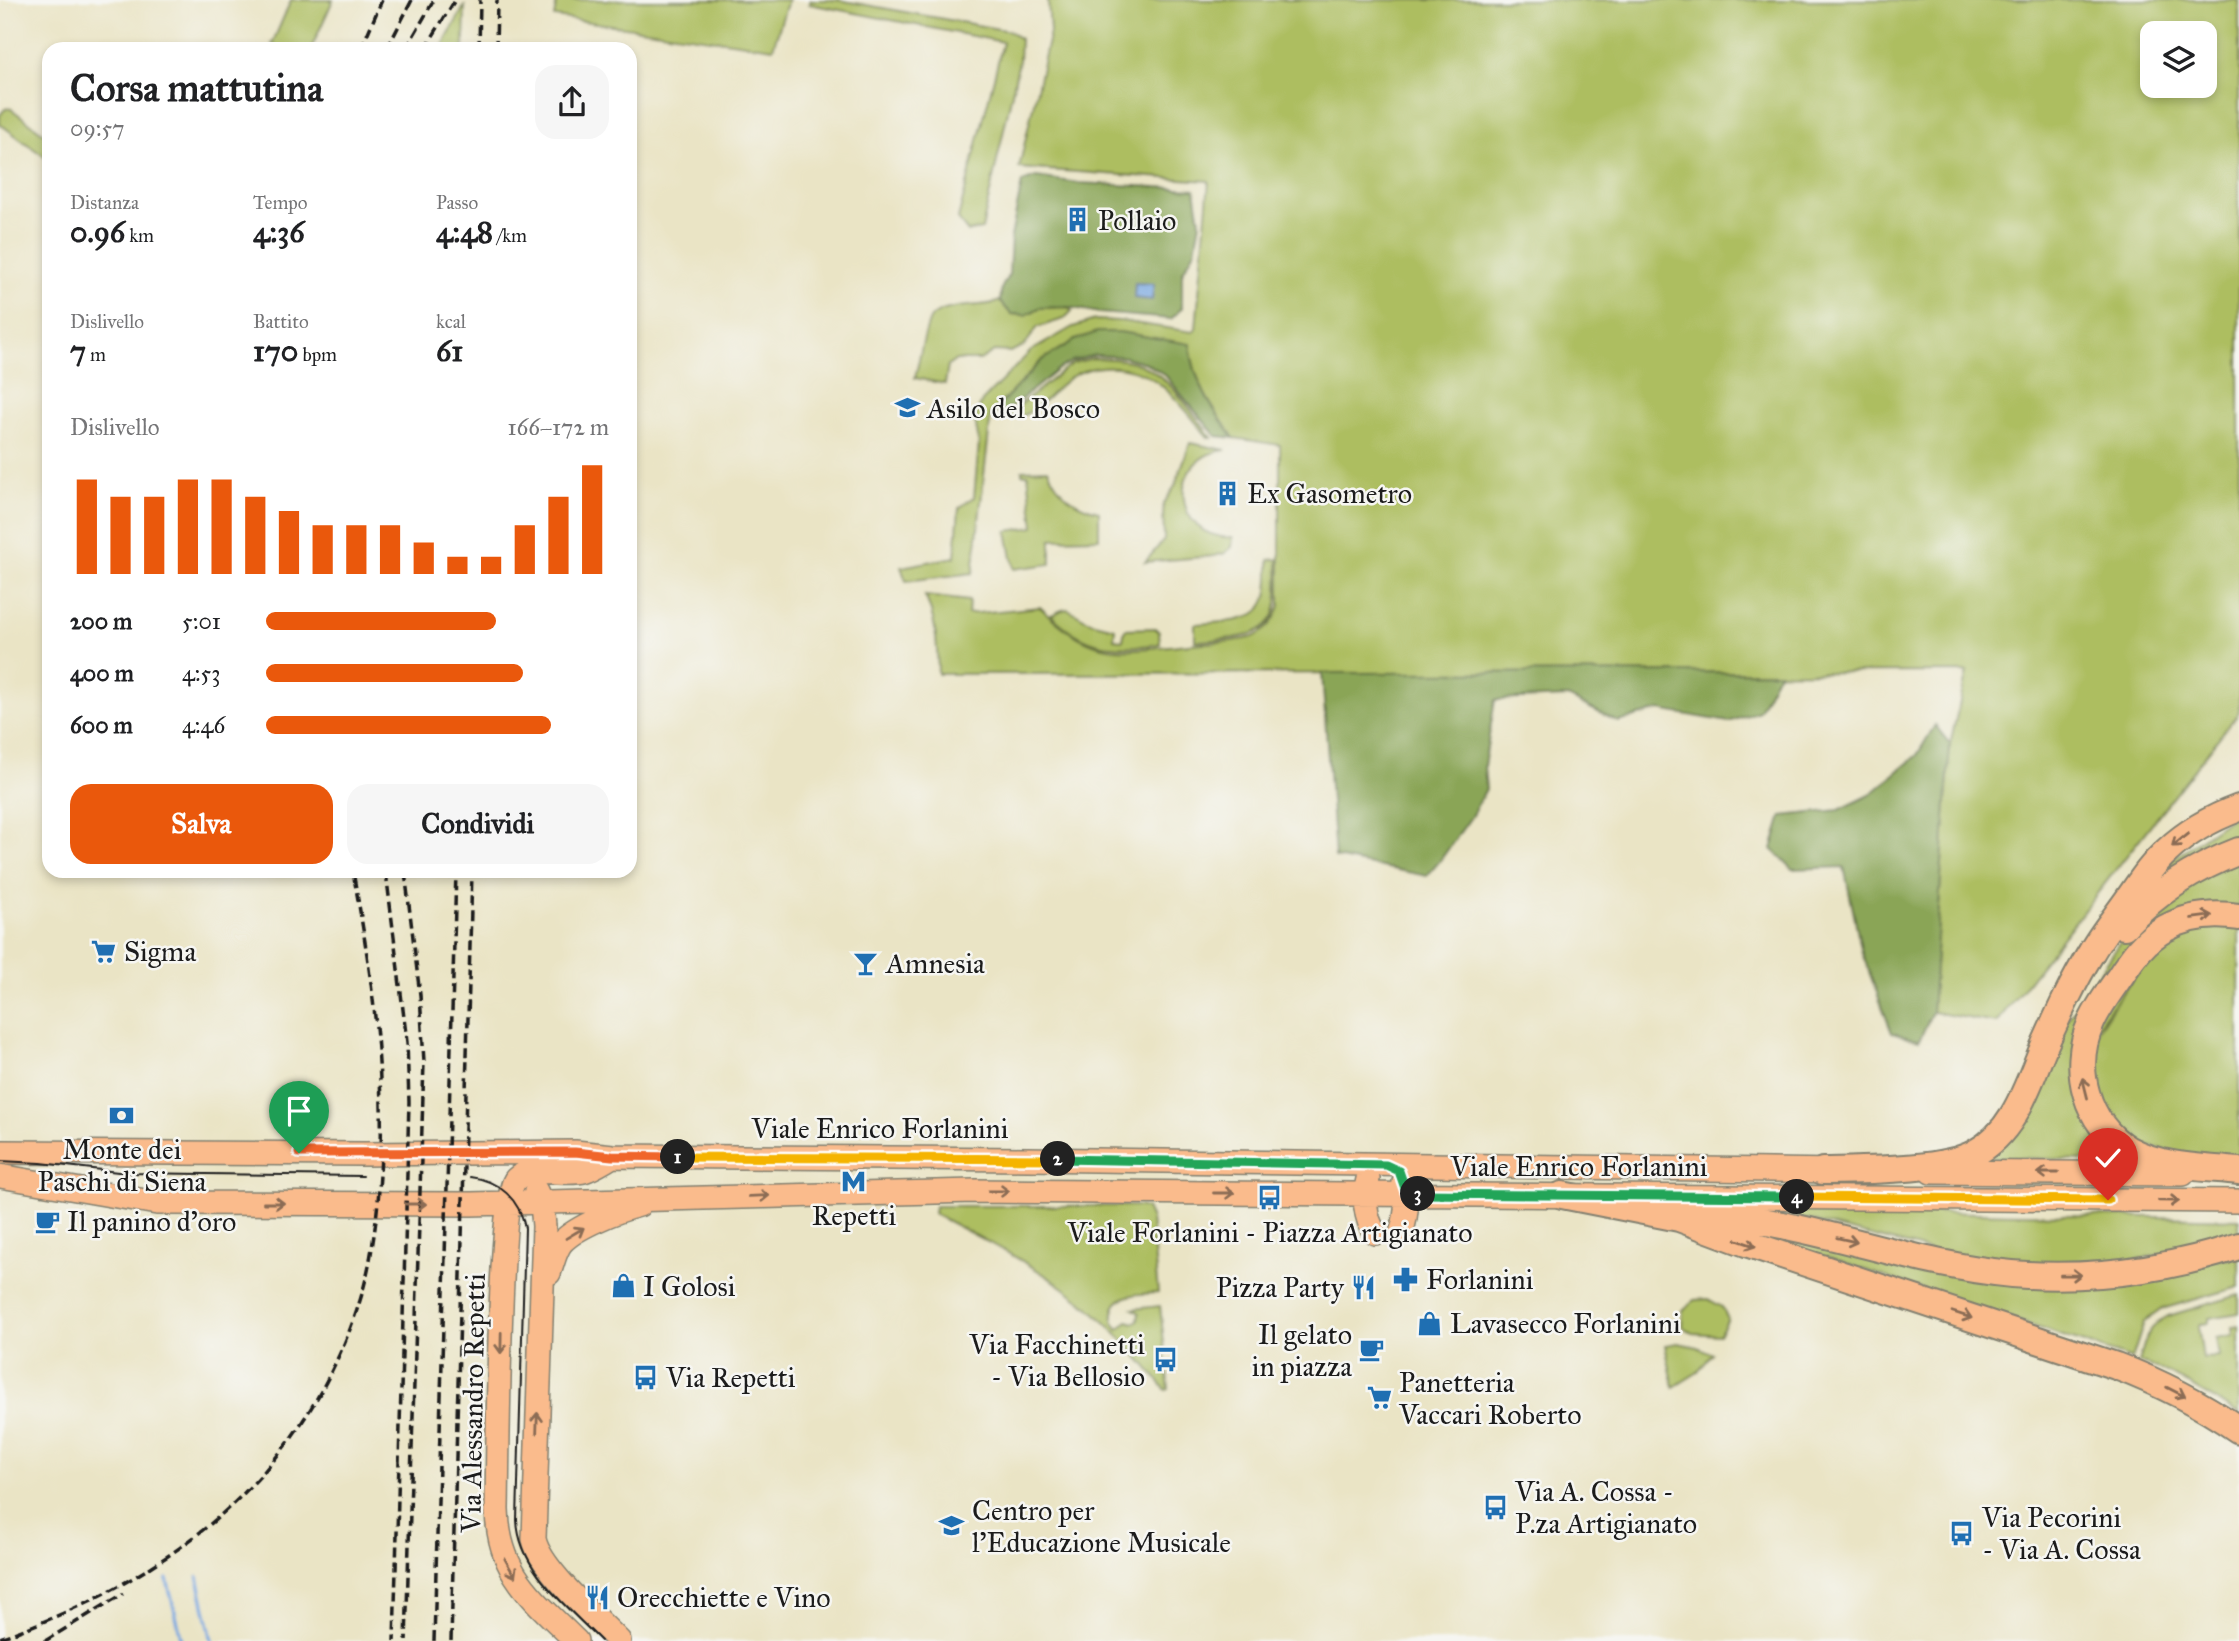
<!DOCTYPE html>
<html lang="it">
<meta charset="utf-8">
<style>
:root{--surface:#fff;--page:#f6f6f6;--text:#202124;--muted:#757577;--accent:#ea580c}
body{margin:0;font-family:"IM FELL Great Primer",serif;background:var(--page);color:var(--text);height:100vh;display:flex;flex-direction:column;font-size:26px;white-space:nowrap}
*{box-sizing:border-box;margin:0}
p{font-size:23px;color:var(--muted)}
.icon{flex:none;width:38px;height:38px;fill:none;stroke:currentColor;stroke-width:2;stroke-linecap:round;stroke-linejoin:round}
.map{position:relative;flex:1;overflow:hidden}
.details{position:absolute;left:42px;top:42px;width:595px;height:836px;display:flex;flex-direction:column;background:var(--surface);border-radius:21px;box-shadow:0 4px 10px #0003}
.details>*{flex:none}
.fabs{position:absolute;left:2140px;top:21px;display:grid;gap:14px}
.fabs a{display:grid;place-items:center;width:77px;height:77px;border-radius:14px;background:var(--surface);box-shadow:0 4px 10px #0003;font-size:35px}
.pin{position:absolute;display:grid;place-items:center;width:60px;height:60px;color:#fff;margin:-72px -30px;border-radius:50% 50% 50% 0;rotate:-45deg;box-shadow:0 0 7px #0007}
.pin .icon{rotate:45deg}
.km{position:absolute;width:35px;height:35px;margin:-18px;border-radius:50%;background:#222;color:#fff;font-size:19px;line-height:35px;text-align:center}
.round{display:grid;place-items:center;flex:none;width:74px;height:74px;border-radius:21px;background:var(--page)}
.overview{display:flex;align-items:center;justify-content:space-between;height:119px;padding:0 28px}
h1{font-size:38px;font-weight:700;line-height:52px}
.metrics{display:grid;grid-template-columns:repeat(3,1fr);gap:10px;height:119px;padding:7px 28px}
.metrics div{display:grid;align-content:center}
.metrics b{font-size:30px;font-weight:700}
.metrics small{font-size:19px;font-weight:400}
.metrics p{font-size:19px}
.chart{height:196px;padding:14px 28px}
.chart p{display:flex;justify-content:space-between}
.chart svg{width:100%;height:126px;margin-top:7px;stroke:var(--accent);stroke-width:6}
.button{display:flex;gap:14px;margin-top:auto;padding:14px 28px}
.button a{flex:1;height:80px;border-radius:21px;background:var(--accent);color:#fff;font-size:28px;font-weight:700;line-height:80px;text-align:center}
.button a+a{background:var(--page);color:var(--text)}
ul{padding:0 28px;list-style:none;font-size:23px}
li{display:grid;grid-template-columns:112px 84px 1fr;align-items:center;height:52px}
li i{height:18px;border-radius:9px;background:var(--accent)}
.map>svg:first-child{display:block}
.green{fill:#adbe61;stroke:#646d3e;stroke-width:2;fill-rule:evenodd}
.forest{fill:#8aa557;stroke:#53603a;stroke-width:2}
.water{fill:#76a6e0;stroke:#49617e;stroke-width:2}
.lines{fill:none;stroke-linecap:round;stroke-linejoin:round}
.stream{stroke:#76a6e0;stroke-width:3.5}
.major-casing{stroke:#838070;stroke-width:26}
.highway-casing{stroke:#838070;stroke-width:30}
.major{stroke:#fabb8c;stroke-width:23}
.highway{stroke:#fabb8c;stroke-width:26}
.tram{stroke:#1c1c1c;stroke-width:2}
.rail{stroke:#1c1c1c;stroke-width:3.5;stroke-dasharray:10 5;stroke-linecap:butt}
.oneway{stroke:#8b6c54}
.split-1-casing{stroke:#fff;stroke-width:14}
.split-2-casing{stroke:#fff;stroke-width:14}
.split-3-casing{stroke:#fff;stroke-width:14}
.split-4-casing{stroke:#fff;stroke-width:14}
.split-5-casing{stroke:#fff;stroke-width:14}
.split-1{stroke:#f0652b;stroke-width:9}
.split-2{stroke:#f5b400;stroke-width:9}
.split-3{stroke:#22a559;stroke-width:9}
.split-4{stroke:#22a559;stroke-width:9}
.split-5{stroke:#f5b400;stroke-width:9}
.labels{text-anchor:middle;dominant-baseline:central;stroke-width:5;stroke-linejoin:round;paint-order:stroke}
.poi-label{font-size:28px;fill:#1c1c1c;stroke:#f6f6f2;text-anchor:start}
.street-label{font-size:28px;fill:#1c1c1c;stroke:#f6f6f2}
</style>
<div class="map">
<svg width="2239" height="1641" viewBox="0 0 2239 1641">
<rect width="100%" height="100%" fill="#f6f6f2"/>
<filter id="ink" filterUnits="userSpaceOnUse"><feTurbulence type="fractalNoise" baseFrequency=".0143" numOctaves="2"/><feDisplacementMap in="SourceGraphic" scale="14" xChannelSelector="R" yChannelSelector="G"/><feConvolveMatrix kernelMatrix="1 2 1 2 8 2 1 2 1" color-interpolation-filters="sRGB"/></filter>
<filter id="wash" filterUnits="userSpaceOnUse"><feTurbulence type="fractalNoise" baseFrequency=".00686" numOctaves="4" result="noise"/><feDisplacementMap in="SourceGraphic" scale="28" xChannelSelector="R" yChannelSelector="G"/><feGaussianBlur stdDeviation="1.57" result="paint"/><feColorMatrix in="noise" values="0 0 0 0 0 0 0 0 0 0 0 0 0 0 0 0 0 1.4 0 .05"/><feComposite in="paint" operator="in"/></filter>
<g filter="url(#wash)">
<rect width="100%" height="100%" fill="#eae4c5"/>
<path class="green" d="M291,0H333L311,49H284L272,44Z
M557,0H788L773,48L554,17Z
M810,0H839L1010,31L1020,39L1019,61L982,229L968,232L958,219L1003,42L809,4Z
M1048,0H2239V712L1996,1023L1932,1012L1950,744L1967,672L938,674C937,646 937,621 925,596L969,601L968,614L1040,607C1095,660 1118,651 1189,644C1210,642 1233,643 1253,637C1268,630 1276,620 1280,605V445L1234,438C1211,407 1194,383 1190,344L1042,360L991,414L973,573L906,581L901,567L955,557L959,508L974,497L979,443L975,420L976,415L982,401L1031,351L1073,327L1095,320L1120,321L1193,332L1196,328L1209,181L1019,168L1050,32ZM2152,33H2205V86H2152Z
M465,5L464,49H441Z
M10,108L49,137V160L0,124V115L5,109Z
M1000,301L1011,314L1026,315L1039,308L1068,307L1072,311L1064,319L1038,327L1024,346L1010,352L994,351L980,360H956L948,366L945,384L915,378C918,366 925,326 931,318C938,309 957,307 967,306C980,304 988,306 1000,301Z
M1094,358C1107,359 1120,358 1133,362C1169,372 1189,410 1212,438H1209C1194,421 1179,400 1162,386C1135,363 1091,359 1063,383C1052,393 1040,407 1026,414C1020,417 1011,417 1005,417L1066,368L1073,363Z
M1190,443L1226,450C1165,456 1172,541 1233,537L1232,547L1225,553L1214,556L1145,562L1164,540L1163,504L1175,486Z
M1048,469C1057,492 1075,506 1099,511V538L1051,539V564L1014,569L1007,531L1034,527L1028,474H1022V470Z
M1278,559C1278,574 1279,589 1277,604C1272,642 1223,639 1195,641V624C1217,622 1256,625 1266,600C1270,588 1269,573 1269,560Z
M1068,609L1091,622L1115,628L1114,639L1123,640L1125,629L1155,628L1159,632L1160,644C1114,650 1086,649 1051,615L1062,610Z
M2239,812V840L2157,883L2160,868Z
M2239,859V910L2182,913L2076,1055L2124,1161L1981,1157L2062,1027L2127,933L2164,898Z
M2216,921L2239,924V1157L2190,1156L2135,1143L2099,1107L2091,1041L2154,943Z
M935,1206H1139L1146,1208L1151,1219L1158,1293C1143,1294 1115,1292 1113,1313C1112,1320 1114,1324 1119,1329L1128,1321L1134,1323L1138,1320L1139,1313L1133,1309L1160,1306L1169,1389L1166,1390C1136,1353 1103,1316 1064,1288C1024,1259 978,1237 934,1214Z
M1758,1208L2239,1219V1237L2108,1266L1967,1260Z
M1748,1231L1961,1276L2239,1257V1287L2162,1309L2144,1322L2132,1359Z
M2239,1295V1313L2209,1318V1323L2200,1324L2198,1327L2203,1358L2219,1357L2216,1338L2233,1335L2232,1327L2239,1326V1414L2171,1374L2139,1362C2146,1339 2145,1329 2168,1316Z
M1708,1299L1722,1307L1728,1319L1719,1335L1692,1333L1682,1326L1683,1310L1694,1300Z
M1678,1343L1698,1347L1712,1354L1698,1372L1674,1387L1665,1345Z"/>
<path class="forest" d="M1036,177L1079,183L1195,189L1200,222L1195,251L1182,273V308L1171,319L1099,313L1068,307L1039,308L1026,315L1011,314L1000,301L1002,287L1009,274L1011,237L1022,182Z
M1097,332H1120L1190,344C1193,382 1212,408 1234,438L1216,436L1165,375L1146,363L1125,357L1095,355L1072,361L1057,370L1003,414H991L1042,360L1075,340Z
M1779,672L1759,711L1729,722L1659,710L1618,722L1568,697L1495,700L1484,766L1486,789L1471,817L1439,862L1427,876L1335,858L1322,673Z
M1935,725L1950,744L1932,1012L1919,1041L1892,1033L1862,953L1844,867L1793,869L1772,849L1782,816L1839,810L1870,795L1917,755Z"/>
<path class="water" d="M1135,283L1154,284L1152,300L1134,298Z"/>
<g class="lines">
<path class="stream" d="M198,1577L212,1641
M167,1579L182,1641"/>
</g>
</g>
<g filter="url(#ink)">
<g class="lines">
<defs>
<path id="major" d="M0,1152L364,1154L575,1152L613,1156L1028,1159L1840,1171
M1931,1172L2183,1174
M0,1176L157,1203L471,1204L974,1191L2239,1201
M1368,1179C1363,1197 1365,1218 1375,1233
M536,1191L542,1204L544,1226L534,1539C540,1569 596,1617 619,1641
M1401,1233C1407,1216 1408,1199 1404,1182
M549,1273C553,1263 555,1250 562,1242C577,1226 619,1210 639,1205
M576,1641C533,1598 498,1574 497,1509C498,1466 498,1197 516,1179C530,1165 566,1176 584,1171C594,1168 604,1161 613,1156"/>
<path id="highway" d="M2239,917C2214,913 2188,916 2166,928C2145,939 2132,958 2119,978C2109,992 2098,1007 2091,1023C2071,1068 2086,1124 2129,1150C2162,1168 2203,1167 2239,1171
M2124,926C2156,892 2195,868 2239,851
M1823,1171C1862,1170 1943,1171 1975,1153C2016,1131 2028,1083 2045,1044C2059,1013 2073,982 2091,953C2101,935 2115,918 2127,901C2139,884 2151,865 2167,851C2188,831 2212,818 2239,808
M1562,1195L1679,1218L1746,1243L2116,1366C2161,1383 2200,1403 2239,1430
M1692,1212C1720,1215 1749,1218 1777,1224C1855,1239 1932,1267 2012,1274C2089,1280 2166,1270 2239,1246"/>
</defs>
<use href="#major" class="major-casing"/>
<use href="#highway" class="highway-casing"/>
<use href="#major" class="major"/>
<use href="#highway" class="highway"/>
<path class="tram" d="M0,1161L41,1163L127,1173L363,1176
M470,1177C499,1180 520,1200 525,1228L517,1520C519,1571 568,1607 601,1641"/>
<path class="rail" d="M361,49L382,0
M387,49L412,0
M406,49L434,0
M425,49L455,0
M479,49L480,0
M496,49L497,0
M386,872L407,1042L409,1102L394,1641
M405,872L420,995L424,1062L406,1641
M0,1638C134,1591 248,1519 320,1393C342,1353 360,1310 369,1265C394,1134 377,1002 353,872
M45,1641L123,1594
M434,1641L456,872
M451,1641L472,872"/>
</g>
<defs><path id="oneway-shaft" d="M-6 0H5M1.5-3L5.5 0L1.5 3" fill="none" stroke-width="1.6" stroke-linecap="round" stroke-linejoin="round" transform="scale(1.75)"/></defs>
<g class="oneway">
<use href="#oneway-shaft" transform="translate(2180 840) rotate(141)"/>
<use href="#oneway-shaft" transform="translate(2202 917) rotate(-8)"/>
<use href="#oneway-shaft" transform="translate(2085 1088) rotate(-104)"/>
<use href="#oneway-shaft" transform="translate(2048 1173) rotate(-180)"/>
<use href="#oneway-shaft" transform="translate(999 1191)"/>
<use href="#oneway-shaft" transform="translate(1224 1193)"/>
<use href="#oneway-shaft" transform="translate(759 1196) rotate(-2)"/>
<use href="#oneway-shaft" transform="translate(2169 1201) rotate(1)"/>
<use href="#oneway-shaft" transform="translate(274 1203)"/>
<use href="#oneway-shaft" transform="translate(416 1204)"/>
<use href="#oneway-shaft" transform="translate(575 1233) rotate(-31)"/>
<use href="#oneway-shaft" transform="translate(1847 1240) rotate(13)"/>
<use href="#oneway-shaft" transform="translate(1746 1243) rotate(19)"/>
<use href="#oneway-shaft" transform="translate(2071 1275) rotate(-1)"/>
<use href="#oneway-shaft" transform="translate(1962 1315) rotate(18)"/>
<use href="#oneway-shaft" transform="translate(501 1343) rotate(91)"/>
<use href="#oneway-shaft" transform="translate(2176 1392) rotate(27)"/>
<use href="#oneway-shaft" transform="translate(537 1423) rotate(-88)"/>
<use href="#oneway-shaft" transform="translate(510 1568) rotate(61)"/>
</g>
</g>
<g class="lines" filter="url(#ink)">
<defs>
<path id="split-1" d="M299,1153L575,1152L612,1156L678,1157"/>
<path id="split-2" d="M678,1157L1058,1159"/>
<path id="split-3" d="M1058,1159L1386,1165L1399,1171L1407,1194H1418"/>
<path id="split-4" d="M1418,1194L1797,1197"/>
<path id="split-5" d="M1797,1197L2108,1200"/>
</defs>
<use href="#split-1" class="split-1-casing"/>
<use href="#split-2" class="split-2-casing"/>
<use href="#split-3" class="split-3-casing"/>
<use href="#split-4" class="split-4-casing"/>
<use href="#split-5" class="split-5-casing"/>
<use href="#split-1" class="split-1"/>
<use href="#split-2" class="split-2"/>
<use href="#split-3" class="split-3"/>
<use href="#split-4" class="split-4"/>
<use href="#split-5" class="split-5"/>
</g>
<defs>
<symbol id="building-bare" viewBox="-9 -9 18 18"><path d="M-4-6H4V6H1V3H-1V6H-4ZM-2.5-4.3h1.7v1.8h-1.7ZM.8-4.3h1.7v1.8H.8ZM-2.5-1h1.7V.8h-1.7ZM.8-1h1.7V.8H.8Z" fill="#1f6fb2" stroke="#f6f6f2" stroke-width="2.5" paint-order="stroke"/></symbol>
<symbol id="school-bare" viewBox="-9 -9 18 18"><path d="M0-5L7-2L0 1L-7-2ZM-4 1L0 2.5L4 1V4Q0 6-4 4Z" fill="#1f6fb2" stroke="#f6f6f2" stroke-width="2.5" paint-order="stroke"/></symbol>
<symbol id="supermarket-bare" viewBox="-9 -9 18 18"><path d="M-6-5.5h2.5l.6 2H6L4.5 2H-2.5L-4.4-4H-6ZM-1.5 3.2a1.3 1.3 0 1 0 .1 0ZM3 3.2a1.3 1.3 0 1 0 .1 0Z" fill="#1f6fb2" stroke="#f6f6f2" stroke-width="2.5" paint-order="stroke"/></symbol>
<symbol id="bar-bare" viewBox="-9 -9 18 18"><path d="M-6-5H6L.8 .8V4.5H3.5V6h-7V4.5H-.8V.8Z" fill="#1f6fb2" stroke="#f6f6f2" stroke-width="2.5" paint-order="stroke"/></symbol>
<symbol id="bank-bare" viewBox="-9 -9 18 18"><path d="M-6-4H6V4H-6ZM0-2.3a2.3 2.3 0 1 0 0 4.6a2.3 2.3 0 1 0 0-4.6Z" fill="#1f6fb2" stroke="#f6f6f2" stroke-width="2.5" paint-order="stroke"/></symbol>
<symbol id="metro-bare" viewBox="-9 -9 18 18"><path d="M-5.5 5V-5H-3L0 0L3-5H5.5V5H3V-.5L0 4L-3-.5V5Z" fill="#1f6fb2" stroke="#f6f6f2" stroke-width="2.5" paint-order="stroke"/></symbol>
<symbol id="bus-bare" viewBox="-9 -9 18 18"><path d="M-5-6H5V4H4V6H2V4H-2V6H-4V4H-5ZM-3.5-4V0h7V-4ZM-3.5 1.2v1.5H-2V1.2ZM2 1.2v1.5H3.5V1.2Z" fill="#1f6fb2" stroke="#f6f6f2" stroke-width="2.5" paint-order="stroke"/></symbol>
<symbol id="cafe-bare" viewBox="-9 -9 18 18"><path d="M-5.5-4.5H6V0H3Q3 3.5 0 3.5H-2.5Q-5.5 3.5-5.5 0ZM3-3.2v2h1.7v-2ZM-6 4.5H4V6H-6Z" fill="#1f6fb2" stroke="#f6f6f2" stroke-width="2.5" paint-order="stroke"/></symbol>
<symbol id="pharmacy-bare" viewBox="-9 -9 18 18"><path d="M-2-6h4v4h4v4h-4v4h-4v-4h-4v-4h4Z" fill="#1f6fb2" stroke="#f6f6f2" stroke-width="2.5" paint-order="stroke"/></symbol>
<symbol id="shop-bare" viewBox="-9 -9 18 18"><path d="M-5-2.5h2.3a2.7 3.5 0 0 1 5.4 0H5L5.5 6h-11ZM-1.5-2.5h3a1.5 2.3 0 0 0-3 0Z" fill="#1f6fb2" stroke="#f6f6f2" stroke-width="2.5" paint-order="stroke"/></symbol>
<symbol id="restaurant-bare" viewBox="-9 -9 18 18"><path d="M-5-6h1v4h1v-4h1v4h1v-4h1v5L-1.5 .5V6h-2V.5L-5-1ZM5-6V6H3V1.5H1.5Q1.5-4 5-6Z" fill="#1f6fb2" stroke="#f6f6f2" stroke-width="2.5" paint-order="stroke"/></symbol>
</defs>
<g fill-rule="evenodd">
<use href="#building-bare" x="1060" y="202" width="35" height="35"/>
<use href="#school-bare" x="890" y="390" width="35" height="35"/>
<use href="#building-bare" x="1210" y="476" width="35" height="35"/>
<use href="#supermarket-bare" x="86" y="934" width="35" height="35"/>
<use href="#bar-bare" x="848" y="946" width="35" height="35"/>
<use href="#bank-bare" x="104" y="1098" width="35" height="35"/>
<use href="#metro-bare" x="836" y="1164" width="35" height="35"/>
<use href="#bus-bare" x="1252" y="1180" width="35" height="35"/>
<use href="#cafe-bare" x="30" y="1204" width="35" height="35"/>
<use href="#pharmacy-bare" x="1388" y="1262" width="35" height="35"/>
<use href="#shop-bare" x="606" y="1268" width="35" height="35"/>
<use href="#restaurant-bare" x="1346" y="1270" width="35" height="35"/>
<use href="#shop-bare" x="1412" y="1306" width="35" height="35"/>
<use href="#cafe-bare" x="1354" y="1332" width="35" height="35"/>
<use href="#bus-bare" x="1148" y="1342" width="35" height="35"/>
<use href="#bus-bare" x="628" y="1360" width="35" height="35"/>
<use href="#supermarket-bare" x="1362" y="1380" width="35" height="35"/>
<use href="#bus-bare" x="1478" y="1490" width="35" height="35"/>
<use href="#school-bare" x="934" y="1508" width="35" height="35"/>
<use href="#bus-bare" x="1944" y="1516" width="35" height="35"/>
<use href="#restaurant-bare" x="580" y="1580" width="35" height="35"/>
</g>
<g class="labels">
<g class="poi-label">
<text x="1098" y="220">Pollaio</text>
<text x="927" y="408">Asilo del Bosco</text>
<text x="1247" y="493">Ex Gasometro</text>
<text x="124" y="951">Sigma</text>
<text x="886" y="963">Amnesia</text>
<text x="122" y="1149" text-anchor="middle">Monte dei<tspan x="122" dy="32">Paschi di Siena</tspan></text>
<text x="854" y="1215" text-anchor="middle">Repetti</text>
<text x="67" y="1221">Il panino d'oro</text>
<text x="1270" y="1232" text-anchor="middle">Viale Forlanini - Piazza Artigianato</text>
<text x="1426" y="1279">Forlanini</text>
<text x="643" y="1286">I Golosi</text>
<text x="1344" y="1287" text-anchor="end">Pizza Party</text>
<text x="1450" y="1323">Lavasecco Forlanini</text>
<text x="1352" y="1334" text-anchor="end">Il gelato<tspan x="1352" dy="32">in piazza</tspan></text>
<text x="1145" y="1344" text-anchor="end">Via Facchinetti<tspan x="1145" dy="32">- Via Bellosio</tspan></text>
<text x="666" y="1377">Via Repetti</text>
<text x="1399" y="1382">Panetteria<tspan x="1399" dy="32">Vaccari Roberto</tspan></text>
<text x="1515" y="1491">Via A. Cossa -<tspan x="1515" dy="32">P.za Artigianato</tspan></text>
<text x="972" y="1510">Centro per<tspan x="972" dy="32">l'Educazione Musicale</tspan></text>
<text x="1982" y="1517">Via Pecorini<tspan x="1982" dy="32">- Via A. Cossa</tspan></text>
<text x="617" y="1597">Orecchiette e Vino</text>
</g>
<g class="street-label">
<text x="880" y="1128">Viale Enrico Forlanini</text>
<text x="1579" y="1166">Viale Enrico Forlanini</text>
<text transform="translate(473 1403) rotate(-89)">Via Alessandro Repetti</text>
</g>
</g>
</svg>
<div class="fabs">
<a><svg class="icon" aria-label="layers" viewBox="0 0 24 24"><path d="M12 4l9 5-9 5-9-5zM3 14l9 5 9-5"/></svg></a>
</div>
<div class="pin" style="left:299px;top:1153px;background:#1e9e55"><svg class="icon" aria-label="arrive" viewBox="0 0 24 24"><path d="M6 21V4h12l-3 4 3 4H6"/></svg></div>
<div class="pin" style="left:2108px;top:1200px;background:#d93025"><svg class="icon" aria-label="check" viewBox="0 0 24 24"><path d="M5 12l5 5 9-10"/></svg></div>
<b class="km" style="left:678px;top:1157px">1</b>
<b class="km" style="left:1058px;top:1159px">2</b>
<b class="km" style="left:1418px;top:1194px">3</b>
<b class="km" style="left:1797px;top:1197px">4</b>
<section class="details">
<div class="overview"><div><h1>Corsa mattutina</h1><p>09:57</p></div><a class="round"><svg class="icon" aria-label="share" viewBox="0 0 24 24"><path d="M12 15V3M7 8l5-5 5 5M5 13v7h14v-7"/></svg></a></div>
<div class="metrics">
<div><p>Distanza</p><b>0.96<small> km</small></b></div>
<div><p>Tempo</p><b>4:36</b></div>
<div><p>Passo</p><b>4:48<small> /km</small></b></div>
</div>
<div class="metrics">
<div><p>Dislivello</p><b>7<small> m</small></b></div>
<div><p>Battito</p><b>170<small> bpm</small></b></div>
<div><p>kcal</p><b>61</b></div>
</div>
<div class="chart"><p><span>Dislivello</span>166–172 m</p>
<svg viewBox="0 0 160 44" preserveAspectRatio="none"><path d="M5 44V11M15 44V17M25 44V17M35 44V11M45 44V11M55 44V17M65 44V22M75 44V27M85 44V27M95 44V27M105 44V33M115 44V38M125 44V38M135 44V27M145 44V17M155 44V6"/></svg>
</div>
<ul>
<li><b>200 m</b>5:01<i style="width:67%"></i></li>
<li><b>400 m</b>4:53<i style="width:75%"></i></li>
<li><b>600 m</b>4:46<i style="width:83%"></i></li>
</ul>
<div class="button"><a>Salva</a><a>Condividi</a></div>
</section>
</div>
